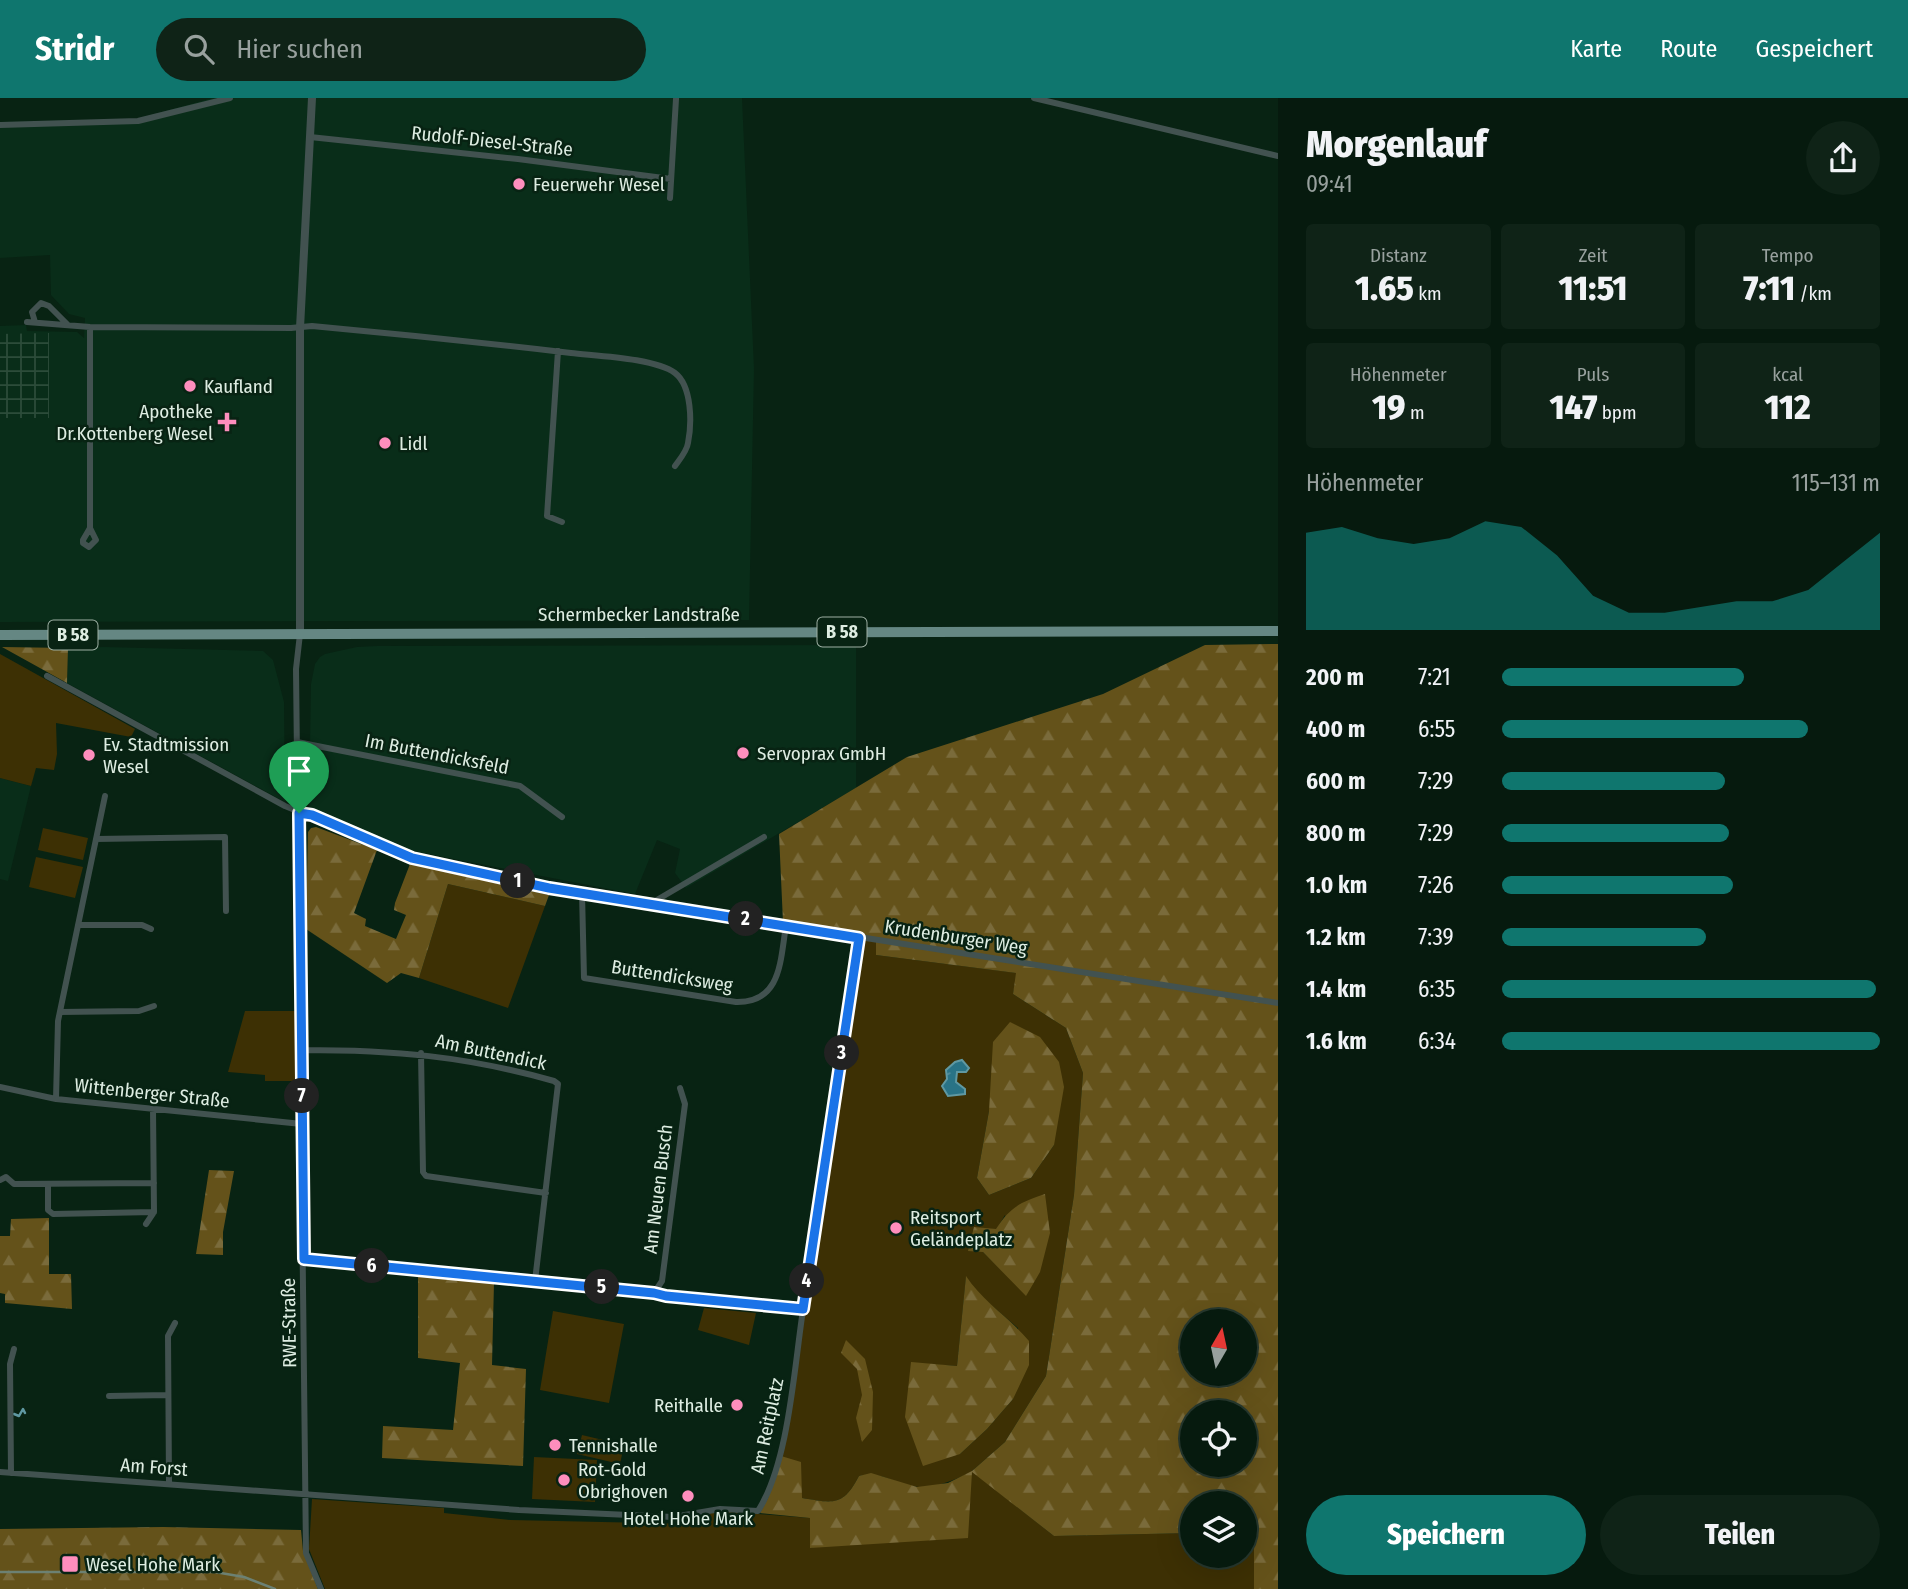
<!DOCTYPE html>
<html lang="de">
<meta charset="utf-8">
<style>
:root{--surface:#061a0e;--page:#0f2317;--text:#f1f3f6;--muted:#98a19e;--line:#27382e;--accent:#0f766e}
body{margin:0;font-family:"Fira Sans Condensed",sans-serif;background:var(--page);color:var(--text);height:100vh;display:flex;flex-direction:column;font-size:26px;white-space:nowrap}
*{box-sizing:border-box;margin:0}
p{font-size:23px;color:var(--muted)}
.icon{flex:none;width:38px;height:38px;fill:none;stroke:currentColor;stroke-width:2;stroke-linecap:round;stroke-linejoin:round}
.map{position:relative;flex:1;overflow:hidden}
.drawer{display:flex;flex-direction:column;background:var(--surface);width:630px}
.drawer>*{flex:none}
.needle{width:46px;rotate:9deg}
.tools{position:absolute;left:1180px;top:1211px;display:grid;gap:14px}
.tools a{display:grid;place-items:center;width:77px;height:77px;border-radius:50%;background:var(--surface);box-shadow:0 7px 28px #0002,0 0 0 2px var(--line);font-size:35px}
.pin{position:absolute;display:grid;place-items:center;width:60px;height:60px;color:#fff;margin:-72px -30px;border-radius:50% 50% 50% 0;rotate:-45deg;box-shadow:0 0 7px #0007}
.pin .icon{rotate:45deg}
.km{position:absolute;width:35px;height:35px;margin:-18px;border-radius:50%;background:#222;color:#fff;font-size:19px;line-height:35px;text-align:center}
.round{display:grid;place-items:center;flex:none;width:74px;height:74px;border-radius:37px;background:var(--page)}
.overview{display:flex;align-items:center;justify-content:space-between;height:119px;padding:0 28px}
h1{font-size:38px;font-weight:800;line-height:52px}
.stats{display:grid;grid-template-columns:repeat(3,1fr);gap:10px;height:119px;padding:7px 28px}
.stats div{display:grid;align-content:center;border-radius:7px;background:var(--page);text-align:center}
.stats b{font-size:35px;font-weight:800}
.stats small{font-size:19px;font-weight:400}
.stats p{font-size:19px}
.chart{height:196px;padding:14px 28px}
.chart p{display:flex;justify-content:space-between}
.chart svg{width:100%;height:126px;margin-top:7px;fill:var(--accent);opacity:.7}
.cta{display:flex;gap:14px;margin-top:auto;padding:14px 28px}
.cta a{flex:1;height:80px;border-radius:42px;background:var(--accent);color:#fff;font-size:28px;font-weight:800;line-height:80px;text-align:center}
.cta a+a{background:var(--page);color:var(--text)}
ul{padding:0 28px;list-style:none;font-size:23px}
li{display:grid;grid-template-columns:112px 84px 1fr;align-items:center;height:52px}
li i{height:18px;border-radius:9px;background:var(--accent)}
header{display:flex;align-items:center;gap:42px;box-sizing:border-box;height:98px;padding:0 35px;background:var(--accent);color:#fff}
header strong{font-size:33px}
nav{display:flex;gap:38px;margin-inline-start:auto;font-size:24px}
.search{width:490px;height:63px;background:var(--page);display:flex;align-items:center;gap:18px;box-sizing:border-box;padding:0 24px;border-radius:38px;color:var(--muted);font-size:26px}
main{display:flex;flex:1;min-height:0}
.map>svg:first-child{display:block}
.built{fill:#092d19}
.industrial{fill:url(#industrial-grid)}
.green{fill:#3d3004;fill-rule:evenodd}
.forest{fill:url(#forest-firs);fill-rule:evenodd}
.water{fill:url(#water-ripples);stroke:#5f98a2;stroke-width:2}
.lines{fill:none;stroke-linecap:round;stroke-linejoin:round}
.stream{stroke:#5f98a2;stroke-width:2.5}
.minor{stroke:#425250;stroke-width:6}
.tertiary{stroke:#425250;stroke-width:8}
.primary{stroke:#658783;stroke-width:10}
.rail{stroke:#6c8173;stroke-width:2.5}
.route-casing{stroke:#fff;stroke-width:14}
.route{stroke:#1a73e8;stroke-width:9}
.poi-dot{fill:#fe8ebd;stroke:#082313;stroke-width:2.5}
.labels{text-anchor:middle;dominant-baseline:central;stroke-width:5;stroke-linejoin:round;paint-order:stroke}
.shield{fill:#082313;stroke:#9eb0a4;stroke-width:2}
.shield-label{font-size:18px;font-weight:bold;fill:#deede2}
.street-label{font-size:19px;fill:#deede2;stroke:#082313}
.poi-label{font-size:19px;fill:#deede2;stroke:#082313;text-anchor:start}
</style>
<header>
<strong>Stridr</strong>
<div class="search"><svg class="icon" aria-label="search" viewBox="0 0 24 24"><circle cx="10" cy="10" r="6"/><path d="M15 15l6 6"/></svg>Hier suchen</div>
<nav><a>Karte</a><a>Route</a><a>Gespeichert</a></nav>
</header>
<main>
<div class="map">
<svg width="1278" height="1491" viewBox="0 0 1278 1491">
<defs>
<pattern id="industrial-grid" width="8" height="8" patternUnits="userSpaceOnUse" patternTransform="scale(1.75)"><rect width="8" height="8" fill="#092d19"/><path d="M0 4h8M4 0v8" fill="none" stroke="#2c4c3a"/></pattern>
<pattern id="forest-firs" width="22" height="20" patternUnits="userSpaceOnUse" patternTransform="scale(1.75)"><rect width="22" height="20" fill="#64521a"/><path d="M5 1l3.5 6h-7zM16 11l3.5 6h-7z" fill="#7a6b3b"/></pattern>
<pattern id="water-ripples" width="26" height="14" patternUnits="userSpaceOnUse" patternTransform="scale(1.75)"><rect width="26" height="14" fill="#297386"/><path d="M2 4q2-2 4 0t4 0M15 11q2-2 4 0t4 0" fill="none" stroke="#528e9c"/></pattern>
</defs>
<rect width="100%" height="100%" fill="#082313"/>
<path class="built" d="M213,0H742L754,271L749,522L0,524V228L26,227L27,233L77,234L84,240L85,220L69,216L51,197L50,157L0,160V24L136,21Z
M856,547V690L686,790L675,775L680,751L657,742L635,796L413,753L314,716L309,711L311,586L315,566L320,559L325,556L357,549L377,548Z
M104,549L263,553L273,562L284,604L285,704L67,585L68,550Z
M0,680L31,688L8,783L0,781Z"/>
<path class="industrial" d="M49,235V320H0V236Z"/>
<path class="green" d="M0,556L135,631L131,639L56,625L57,656L54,672L36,670L31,688L0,680Z
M43,730L88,740L83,762L38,752Z
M36,759L83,769L75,800L29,789Z
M448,786L545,808L508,910L419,880Z
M860,841L876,844V857L1017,875L1013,896L1066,930L1083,975L1074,1097L1046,1278L1005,1344L972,1373L1054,1438L1192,1435V1458H1244V1433H1254V1491H325L309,1451L312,1401L444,1410V1415L511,1422L694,1426V1419L721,1413L810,1420L811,1450L972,1374C955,1381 938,1390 919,1389C897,1388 883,1372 859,1378C843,1409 833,1405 802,1400L781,1358ZM989,1013L1054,1047L1031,1080L989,1097L977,1080ZM1005,1117L1027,1197L983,1154ZM966,1179L976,1194L1018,1230L1013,1301L987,1331L960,1356L911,1265L957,1268Z
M245,913H295L296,983H265V977L228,974Z
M704,1210L756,1215L749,1247L698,1232Z
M553,1213L624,1226L609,1305L540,1292Z
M582,1337L624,1347L620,1366L577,1356Z
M534,1359L597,1362L595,1404L532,1401Z"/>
<path class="forest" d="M1278,546V1491H1254V1433H1244V1405H1192V1435L1054,1438L972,1374L968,1440L810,1450V1420L760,1415L768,1400L781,1358L801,1364L802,1400C833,1405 843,1409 859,1378L871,1375L917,1389L948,1385L972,1373L1005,1344L1046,1278L1074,1097L1083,975L1066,930L1013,896L1016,875L876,857V844L783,824L779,736L907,659L1103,596L1205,547ZM1192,1223H1244V1276H1192ZM1192,1314H1244V1367H1192Z
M2,549L68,550L67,585Z
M316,729L377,752L354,815L366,821L365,828L396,841L406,817L394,812L395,805L410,766L549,797L545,808L448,786L419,880L401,875L387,885L306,831L308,734L311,730Z
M1010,924L1040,939L1059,964L1064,989L1054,1047L1031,1080L989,1097L977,1080L989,1013L993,944Z
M209,1072L234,1073L223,1134V1157L196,1156Z
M1045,1096L1050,1135L1040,1174L1026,1198L983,1154L968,1153L974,1129L996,1131C1010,1109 1021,1104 1045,1096Z
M49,1120V1176H71L72,1211L5,1205V1196L0,1195V1138H10L11,1121Z
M418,1177L494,1184L492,1267L526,1271L523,1368L382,1360L383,1328L453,1332L460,1265L418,1260Z
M966,1178C983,1204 1009,1219 1029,1243V1267L1013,1301L987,1331L960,1356L923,1368L905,1319L911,1264L957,1268Z
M846,1242L865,1261L873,1294L872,1332L862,1344L856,1320L862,1297L857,1271L841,1255Z
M163,1429L301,1432L303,1453L318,1491H0V1431Z"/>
<path class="water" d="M962,962L969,970L966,974H957L956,984L965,991V996L948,998L942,988L947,981L946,972L955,964Z"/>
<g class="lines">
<path class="stream" d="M14,1316L19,1318L23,1311L25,1315"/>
<path class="minor" d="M1034,0L1278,58
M0,27L138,23L230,0
M310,39L518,61L671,81
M670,100L676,1
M27,224L90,229L291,230L312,228C399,236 485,245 571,255C597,258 655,260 675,275C692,288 692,325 688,345C687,353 680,361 675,368
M35,224L32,214L41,205L49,208L68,227
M558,253L547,418L562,424
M90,430L83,442V445L89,449L96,442L90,430V229
M300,536L296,571L306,1455L321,1491
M47,578L285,708L412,760L549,790L1278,905
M297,644L520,688L562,719
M96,741L225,739L226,813
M582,795L584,880L736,904C782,905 780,862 786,828
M650,806L764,739
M78,827H142L151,831
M60,914L139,913L154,908
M302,952C394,952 465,958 554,983L558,986L535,1183
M421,955L423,1074L426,1078L546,1095
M0,989L56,1001L302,1026
M56,1001L58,923L105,698
M0,1082L6,1079L14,1086L154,1085
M48,1086V1112L53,1116L154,1114
M146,1126L154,1114L153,1011
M304,1161L654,1195L666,1198L803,1211
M654,1195L662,1183L685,1006L680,990
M109,1298L168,1297
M0,1374L519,1412L673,1419L720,1411L758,1413C789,1364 794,1270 803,1212C821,1088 840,964 859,840
M11,1375L10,1266L14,1251
M169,1385L168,1238L175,1225"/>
<path class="tertiary" d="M300,536V230L312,0"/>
<path class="primary" d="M0,537L1278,533"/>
<path class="rail" d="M0,1474H215L244,1479L275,1491"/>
</g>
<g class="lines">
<defs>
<path id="route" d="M299,715L312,717L412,760L549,790L859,840L803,1211L666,1198L654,1195L304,1161Z"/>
</defs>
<use href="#route" class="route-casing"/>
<use href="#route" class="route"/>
</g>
<g class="poi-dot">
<circle cx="519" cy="86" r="7"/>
<circle cx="190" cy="288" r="7"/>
<path d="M223.5 313.5h7v7h7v7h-7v7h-7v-7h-7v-7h7z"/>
<circle cx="385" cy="345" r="7"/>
<circle cx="743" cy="655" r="7"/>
<circle cx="89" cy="657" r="7"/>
<circle cx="896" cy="1130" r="7"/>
<circle cx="737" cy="1307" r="7"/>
<circle cx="555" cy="1347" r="7"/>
<circle cx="564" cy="1382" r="7"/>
<circle cx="688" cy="1398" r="7"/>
<rect x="61" y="1457" width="18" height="18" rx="3.5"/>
</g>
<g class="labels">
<g class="shield">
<rect x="817.5" y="519.5" width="49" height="29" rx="5"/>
<rect x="48.5" y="522.5" width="49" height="29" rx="5"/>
</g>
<g class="shield-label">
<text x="842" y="534">B 58</text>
<text x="73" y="537">B 58</text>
</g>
<g class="street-label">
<text transform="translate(492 43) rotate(6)">Rudolf-Diesel-Straße</text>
<text x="639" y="516">Schermbecker Landstraße</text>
<text transform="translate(437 656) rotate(11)">Im Buttendicksfeld</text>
<text transform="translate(956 839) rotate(9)">Krudenburger Weg</text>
<text transform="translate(672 878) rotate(9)">Buttendicksweg</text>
<text transform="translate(491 954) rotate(12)">Am Buttendick</text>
<text transform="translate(152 995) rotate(6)">Wittenberger Straße</text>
<text transform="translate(658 1091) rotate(-83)">Am Neuen Busch</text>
<text transform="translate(289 1225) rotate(-91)">RWE-Straße</text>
<text transform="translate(767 1328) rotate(-78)">Am Reitplatz</text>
<text transform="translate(154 1369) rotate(4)">Am Forst</text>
</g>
<g class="poi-label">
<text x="533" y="86">Feuerwehr Wesel</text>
<text x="204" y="288">Kaufland</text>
<text x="213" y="313" text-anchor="end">Apotheke<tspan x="213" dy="22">Dr.Kottenberg Wesel</tspan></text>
<text x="399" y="345">Lidl</text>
<text x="103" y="646">Ev. Stadtmission<tspan x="103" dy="22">Wesel</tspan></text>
<text x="757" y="655">Servoprax GmbH</text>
<text x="910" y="1119">Reitsport<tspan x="910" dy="22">Geländeplatz</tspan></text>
<text x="723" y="1307" text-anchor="end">Reithalle</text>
<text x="569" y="1347">Tennishalle</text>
<text x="578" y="1371">Rot-Gold<tspan x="578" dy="22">Obrighoven</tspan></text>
<text x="688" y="1420" text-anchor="middle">Hotel Hohe Mark</text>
<text x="86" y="1466">Wesel Hohe Mark</text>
</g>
</g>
</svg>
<div class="tools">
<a><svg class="needle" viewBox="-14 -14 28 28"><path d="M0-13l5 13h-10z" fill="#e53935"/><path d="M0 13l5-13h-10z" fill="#98a19e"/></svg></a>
<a><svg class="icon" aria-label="locate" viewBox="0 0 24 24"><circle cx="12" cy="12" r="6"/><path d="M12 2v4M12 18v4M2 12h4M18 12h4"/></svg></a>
<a><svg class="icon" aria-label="layers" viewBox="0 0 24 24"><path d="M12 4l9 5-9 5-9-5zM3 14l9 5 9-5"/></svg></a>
</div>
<div class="pin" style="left:299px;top:715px;background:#1e9e55"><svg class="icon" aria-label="arrive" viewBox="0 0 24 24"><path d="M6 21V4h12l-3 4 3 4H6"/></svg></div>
<b class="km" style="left:518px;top:783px">1</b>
<b class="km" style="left:746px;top:821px">2</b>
<b class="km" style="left:842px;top:955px">3</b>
<b class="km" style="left:807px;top:1183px">4</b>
<b class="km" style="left:602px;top:1189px">5</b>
<b class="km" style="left:372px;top:1168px">6</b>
<b class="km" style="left:302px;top:998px">7</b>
</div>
<section class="drawer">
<div class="overview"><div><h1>Morgenlauf</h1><p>09:41</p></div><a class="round"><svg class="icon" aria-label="share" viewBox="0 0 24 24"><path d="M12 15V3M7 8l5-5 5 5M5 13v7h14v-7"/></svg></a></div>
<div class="stats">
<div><p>Distanz</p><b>1.65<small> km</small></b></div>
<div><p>Zeit</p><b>11:51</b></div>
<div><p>Tempo</p><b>7:11<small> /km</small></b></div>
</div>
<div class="stats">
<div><p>Höhenmeter</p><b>19<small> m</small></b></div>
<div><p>Puls</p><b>147<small> bpm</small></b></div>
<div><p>kcal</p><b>112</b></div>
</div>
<div class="chart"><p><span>Höhenmeter</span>115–131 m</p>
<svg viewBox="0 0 160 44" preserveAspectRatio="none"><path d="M0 44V10L10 8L20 12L30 14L40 12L50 6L60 8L70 18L80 32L90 38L100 38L110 36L120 34L130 34L140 30L150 20L160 10V44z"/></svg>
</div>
<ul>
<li><b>200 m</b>7:21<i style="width:64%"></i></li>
<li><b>400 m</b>6:55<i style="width:81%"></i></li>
<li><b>600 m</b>7:29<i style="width:59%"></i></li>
<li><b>800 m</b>7:29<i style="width:60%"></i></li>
<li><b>1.0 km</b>7:26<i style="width:61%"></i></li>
<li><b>1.2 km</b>7:39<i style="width:54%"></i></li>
<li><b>1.4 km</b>6:35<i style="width:99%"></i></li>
<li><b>1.6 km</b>6:34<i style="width:100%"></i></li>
</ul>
<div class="cta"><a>Speichern</a><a>Teilen</a></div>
</section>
</main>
